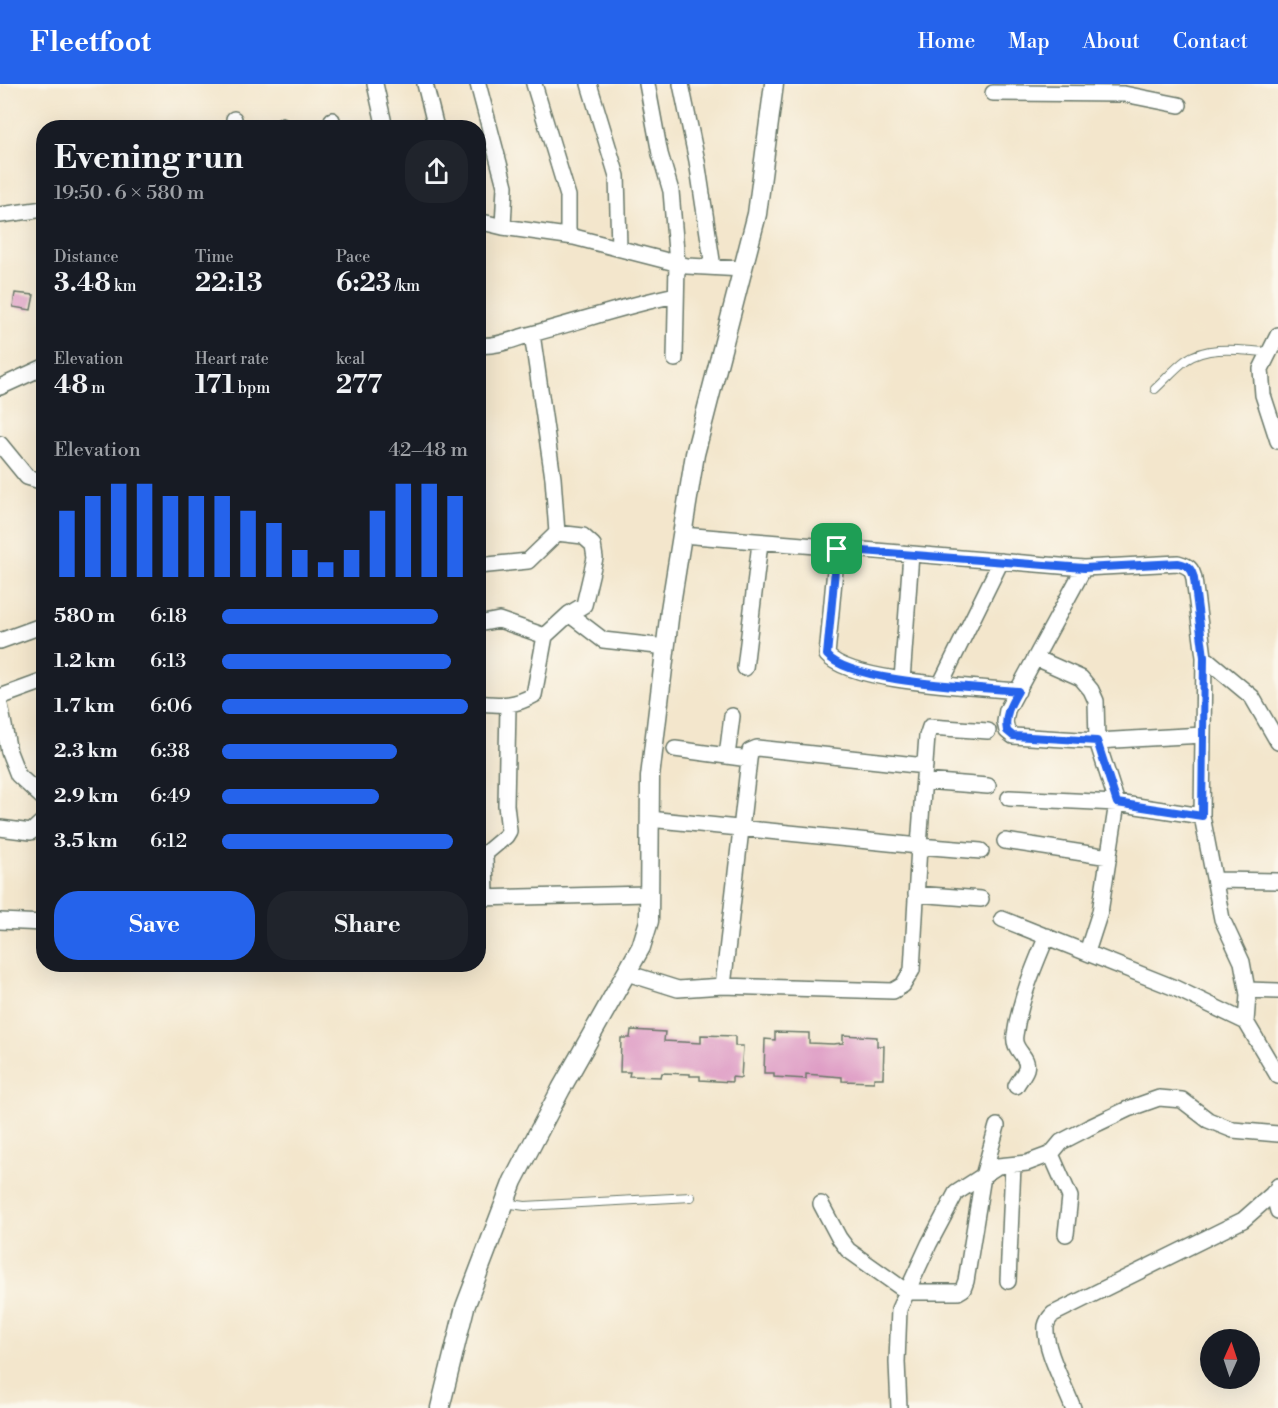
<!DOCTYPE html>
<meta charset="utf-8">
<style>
:root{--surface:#171b24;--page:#20242c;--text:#f1f3f6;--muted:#9ea1a6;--accent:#2563eb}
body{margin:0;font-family:"Libre Bodoni",serif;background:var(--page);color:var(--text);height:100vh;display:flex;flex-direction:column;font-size:22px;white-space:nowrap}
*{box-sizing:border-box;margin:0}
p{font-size:20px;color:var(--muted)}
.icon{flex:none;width:33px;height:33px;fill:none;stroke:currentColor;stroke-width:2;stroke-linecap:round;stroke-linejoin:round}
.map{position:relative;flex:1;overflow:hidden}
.drawer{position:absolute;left:36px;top:36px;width:450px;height:852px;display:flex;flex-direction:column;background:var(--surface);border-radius:24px;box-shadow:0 6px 24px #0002}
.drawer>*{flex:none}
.needle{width:39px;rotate:3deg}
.fabs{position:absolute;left:1200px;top:1245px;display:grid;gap:12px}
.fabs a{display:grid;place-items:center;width:60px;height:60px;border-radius:50%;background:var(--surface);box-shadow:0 6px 24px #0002;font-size:30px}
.pin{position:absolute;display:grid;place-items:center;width:51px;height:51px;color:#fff;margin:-26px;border-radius:12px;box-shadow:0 3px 9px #0006}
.round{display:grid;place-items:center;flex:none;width:63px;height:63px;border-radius:24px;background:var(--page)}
.headline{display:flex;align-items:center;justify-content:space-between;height:102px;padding:0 18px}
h1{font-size:33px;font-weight:700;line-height:45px}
.figures{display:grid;grid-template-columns:repeat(3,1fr);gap:9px;height:102px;padding:6px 18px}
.figures div{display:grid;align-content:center}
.figures b{font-size:26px;font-weight:700}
.figures small{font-size:16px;font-weight:400}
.figures p{font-size:16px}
.chart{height:168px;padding:12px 18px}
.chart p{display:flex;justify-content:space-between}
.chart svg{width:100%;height:108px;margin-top:6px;stroke:var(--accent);stroke-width:6}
.cta{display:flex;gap:12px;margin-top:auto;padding:12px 18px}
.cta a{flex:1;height:69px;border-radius:24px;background:var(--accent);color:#fff;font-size:24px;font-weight:700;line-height:69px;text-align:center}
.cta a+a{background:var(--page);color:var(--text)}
ul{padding:0 18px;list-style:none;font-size:20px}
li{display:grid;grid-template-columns:96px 72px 1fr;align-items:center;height:45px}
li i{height:15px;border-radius:8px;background:var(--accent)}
header{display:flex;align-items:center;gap:36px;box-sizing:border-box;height:84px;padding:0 30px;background:var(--accent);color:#fff}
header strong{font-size:28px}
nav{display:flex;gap:33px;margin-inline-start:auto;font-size:21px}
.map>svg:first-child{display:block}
.building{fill:#db93c1}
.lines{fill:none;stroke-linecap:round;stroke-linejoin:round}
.service-casing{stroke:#697869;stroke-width:10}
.minor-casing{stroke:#697869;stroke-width:18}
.tertiary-casing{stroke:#697869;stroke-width:21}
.service{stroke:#fff;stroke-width:8}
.minor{stroke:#fff;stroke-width:15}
.tertiary{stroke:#fff;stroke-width:18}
.route-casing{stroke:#fff;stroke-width:12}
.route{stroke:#2563eb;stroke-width:8}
</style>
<header>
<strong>Fleetfoot</strong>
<nav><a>Home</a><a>Map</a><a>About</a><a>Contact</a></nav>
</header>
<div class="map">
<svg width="1278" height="1324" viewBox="0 0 1278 1324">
<rect width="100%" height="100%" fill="#fbf7ec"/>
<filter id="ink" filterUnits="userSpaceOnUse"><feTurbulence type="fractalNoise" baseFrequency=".0167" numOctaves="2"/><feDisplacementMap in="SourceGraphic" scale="12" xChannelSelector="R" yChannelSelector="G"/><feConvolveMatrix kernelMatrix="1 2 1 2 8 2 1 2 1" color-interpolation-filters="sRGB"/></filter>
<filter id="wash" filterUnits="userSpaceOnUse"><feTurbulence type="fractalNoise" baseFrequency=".008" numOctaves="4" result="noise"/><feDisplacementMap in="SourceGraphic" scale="24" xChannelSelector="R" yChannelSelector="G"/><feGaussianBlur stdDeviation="1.35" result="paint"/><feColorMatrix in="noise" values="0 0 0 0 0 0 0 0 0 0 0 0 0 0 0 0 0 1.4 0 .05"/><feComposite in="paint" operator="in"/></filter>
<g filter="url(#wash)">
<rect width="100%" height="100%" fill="#f3e6cc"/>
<g id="blocks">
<path class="building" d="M15,209L34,211L31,226L13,223Z
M631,946L665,948L664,957L701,959V951L735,952V962H743L741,994L732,993V998L700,996V992H690V990L662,989L661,993L629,992L630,988H620L621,954H630Z
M775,948L809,949V959L833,960L843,959V951L877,953V962H884L883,994H874V998L842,997V993L806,990V995L774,993V989H764L765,955L775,956Z"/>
</g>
</g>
<g filter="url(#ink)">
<use href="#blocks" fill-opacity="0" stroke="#697869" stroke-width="1.5"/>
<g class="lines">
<defs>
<path id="service" d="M1155,305C1165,296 1175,284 1186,276C1210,260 1243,267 1269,268
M505,1119L525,1122L691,1113"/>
<path id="minor" d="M375,0L385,44
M425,0L436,44
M478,0L505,102L503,143
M534,0L568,112V152
M589,0L617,92L619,164
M647,0L660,70L671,107L677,179L675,275
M681,0L697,77L713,183
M993,9L1124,10L1179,21
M234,35V44
M332,36L334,44
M282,42V44
M0,131L44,125
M478,137L503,143L574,153L687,182L743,185
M1278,251L1261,285L1263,311L1278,357
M478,261C493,264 514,255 528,251C578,238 626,221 676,211
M0,303L44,283
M0,360L27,393L44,398
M682,451L1084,484L1178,479C1188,482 1192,484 1194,495L1204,573L1202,732
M837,464L827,571C851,599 978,603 1018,607
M478,482L528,477L557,449
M1084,484L1007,626L1005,638L1007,647L1013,652L1097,657L1203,651
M569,530L603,556L666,563
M478,540L499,536L545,552
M0,557L44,541
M1204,573L1252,613L1278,658
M1036,574L1081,594L1091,606L1096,617L1097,657L1117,719L1100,828L1087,868
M745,584L760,459
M902,596L911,470
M941,599L1001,477
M0,613L44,597
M478,619C501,621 513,623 534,611L545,552L569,530L584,521L595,474L593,461L583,452L557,449L553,394L532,250
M0,621L9,668L18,691L44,715
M675,665L749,675
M727,672L732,632
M925,682L757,664L750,667L723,902L893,907L903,901L912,886L919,762L981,767
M924,697L988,702
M1009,714L1117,719L1202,732L1222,835L1242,878L1248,911L1246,938
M649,735L919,762L927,652L930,643L988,647
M0,744L31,748L44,736
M1005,757L1109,773
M1215,796L1278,797
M916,810L981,815
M478,814L648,810
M486,814L485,774L487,768L506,752L509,747L506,721L508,622
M1002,835L1175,904L1246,938L1278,992
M0,837L44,839
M627,889L678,905L723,902
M1247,906L1278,907
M1016,1002C1019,996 1024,991 1026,985C1030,972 1012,967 1015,951C1020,916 1033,885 1047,852
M1051,1070L1070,1113L1066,1150
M1273,1109L1278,1127
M821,1120L839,1154L848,1166L907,1208H958L963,1205L966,1197L983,1092L997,1042
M1008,1197L1013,1081
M899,1324L897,1278L899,1225L929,1160L956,1109L998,1082L1027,1079L1051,1070L1061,1058L1088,1044L1128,1025L1159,1014L1182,1016L1208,1036L1233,1046L1278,1050
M1073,1324C1065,1302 1044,1265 1046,1242C1047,1237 1049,1234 1053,1230L1243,1136L1277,1106L1278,1102"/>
<path id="tertiary" d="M440,1324L465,1223L513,1097L561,1005L641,863L649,837L650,693L670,526L695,370L757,130L774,0"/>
</defs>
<use href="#service" class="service-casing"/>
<use href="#minor" class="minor-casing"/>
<use href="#tertiary" class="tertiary-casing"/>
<use href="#service" class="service"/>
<use href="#minor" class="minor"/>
<use href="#tertiary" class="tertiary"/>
</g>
</g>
<g class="lines" filter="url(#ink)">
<defs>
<path id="route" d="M837,465L1084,484L1178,479C1188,481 1192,484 1194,495L1204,573L1202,732L1117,719L1097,657L1013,652L1007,647C1004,631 1010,621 1018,607C978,603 851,599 827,571Z"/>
</defs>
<use href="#route" class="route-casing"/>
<use href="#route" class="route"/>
</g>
</svg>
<div class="fabs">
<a><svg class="needle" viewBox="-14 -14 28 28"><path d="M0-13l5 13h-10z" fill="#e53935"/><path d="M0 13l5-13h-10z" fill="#9ea1a6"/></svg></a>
</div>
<div class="pin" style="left:837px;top:465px;background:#1e9e55"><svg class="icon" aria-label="arrive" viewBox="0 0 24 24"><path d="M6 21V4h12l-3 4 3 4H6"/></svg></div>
<section class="drawer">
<div class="headline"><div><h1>Evening run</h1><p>19:50 · 6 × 580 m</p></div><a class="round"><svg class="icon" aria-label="share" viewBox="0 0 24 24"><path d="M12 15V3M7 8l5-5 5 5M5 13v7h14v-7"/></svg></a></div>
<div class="figures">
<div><p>Distance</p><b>3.48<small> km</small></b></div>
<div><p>Time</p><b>22:13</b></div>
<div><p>Pace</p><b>6:23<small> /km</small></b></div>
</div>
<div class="figures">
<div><p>Elevation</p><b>48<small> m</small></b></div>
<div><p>Heart rate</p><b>171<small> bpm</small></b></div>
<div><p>kcal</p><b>277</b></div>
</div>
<div class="chart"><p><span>Elevation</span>42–48 m</p>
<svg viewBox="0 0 160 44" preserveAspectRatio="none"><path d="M5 44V17M15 44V11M25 44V6M35 44V6M45 44V11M55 44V11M65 44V11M75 44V17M85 44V22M95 44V33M105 44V38M115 44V33M125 44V17M135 44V6M145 44V6M155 44V11"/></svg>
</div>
<ul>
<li><b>580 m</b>6:18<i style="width:88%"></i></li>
<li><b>1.2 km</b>6:13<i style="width:93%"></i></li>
<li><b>1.7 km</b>6:06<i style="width:100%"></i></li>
<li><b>2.3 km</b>6:38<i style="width:71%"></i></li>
<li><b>2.9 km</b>6:49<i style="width:64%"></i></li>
<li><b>3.5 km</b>6:12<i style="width:94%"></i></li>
</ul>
<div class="cta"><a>Save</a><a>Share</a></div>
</section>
</div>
